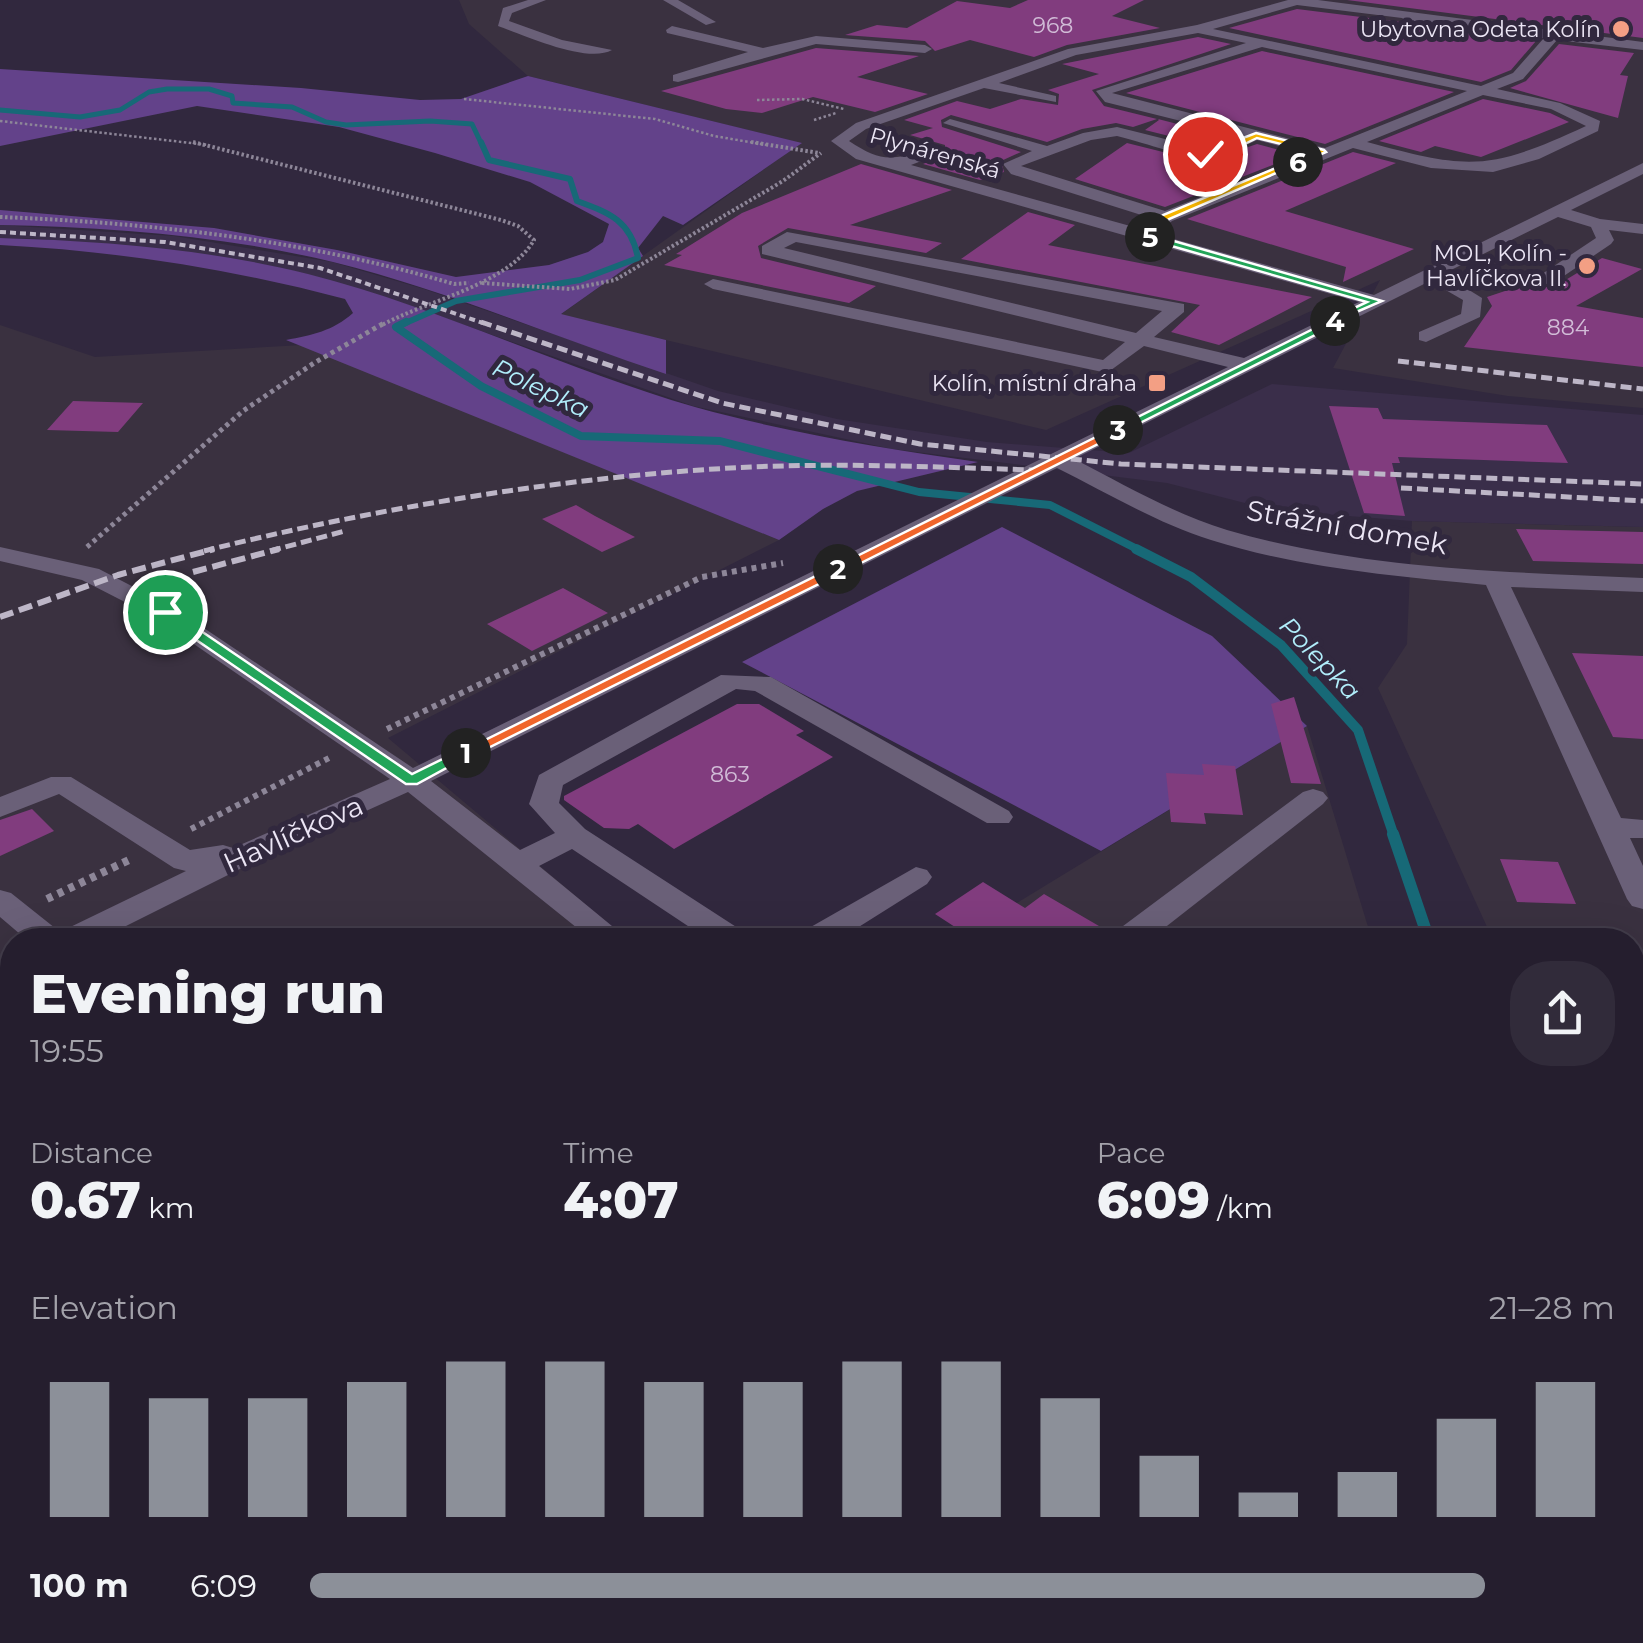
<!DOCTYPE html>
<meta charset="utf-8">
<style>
:root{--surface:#251e2e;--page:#312b3a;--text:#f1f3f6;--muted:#a3a2aa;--line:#423c4a;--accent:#8c9099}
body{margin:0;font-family:Montserrat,sans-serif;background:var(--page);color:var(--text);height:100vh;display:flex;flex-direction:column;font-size:38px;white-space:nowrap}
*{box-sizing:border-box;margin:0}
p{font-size:32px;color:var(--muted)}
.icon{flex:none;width:55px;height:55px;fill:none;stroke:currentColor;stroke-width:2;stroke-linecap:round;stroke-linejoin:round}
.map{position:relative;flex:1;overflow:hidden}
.sheet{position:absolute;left:0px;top:928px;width:1645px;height:718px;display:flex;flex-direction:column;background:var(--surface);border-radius:40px 40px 0 0;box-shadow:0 10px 40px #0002,0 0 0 2px var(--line)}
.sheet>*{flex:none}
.pin{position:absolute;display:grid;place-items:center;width:85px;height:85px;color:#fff;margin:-42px;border:5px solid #fff;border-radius:50%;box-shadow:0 2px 10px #0007}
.km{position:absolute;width:50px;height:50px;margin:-25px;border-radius:50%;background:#222;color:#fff;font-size:28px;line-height:50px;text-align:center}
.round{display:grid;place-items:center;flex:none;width:105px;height:105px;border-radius:40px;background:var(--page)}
.headline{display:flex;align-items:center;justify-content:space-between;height:170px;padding:0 30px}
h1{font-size:55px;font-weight:800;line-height:75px}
.stats{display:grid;grid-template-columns:repeat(3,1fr);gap:15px;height:170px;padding:10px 30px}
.stats div{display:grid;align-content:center}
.stats b{font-size:50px;font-weight:800}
.stats small{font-size:28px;font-weight:400}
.stats p{font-size:28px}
.chart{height:280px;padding:20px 30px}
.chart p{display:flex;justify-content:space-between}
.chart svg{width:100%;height:180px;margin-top:10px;stroke:var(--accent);stroke-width:6}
ul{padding:0 30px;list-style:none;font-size:32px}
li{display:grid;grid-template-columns:160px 120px 1fr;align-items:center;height:75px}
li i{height:25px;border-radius:12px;background:var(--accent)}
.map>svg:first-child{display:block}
.industrial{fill:#3a3140}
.built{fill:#3a2e4a}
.green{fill:#63428a}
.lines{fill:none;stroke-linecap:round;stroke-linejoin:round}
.stream-far5{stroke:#176977;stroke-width:5}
.stream-far4{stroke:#176977;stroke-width:6}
.stream-far3{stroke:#176977;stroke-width:8}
.stream-far2{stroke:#176977;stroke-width:10}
.stream-far1{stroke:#176977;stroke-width:12}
.stream{stroke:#176977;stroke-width:16}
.building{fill:#813c7e}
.path-far4{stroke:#8d8698;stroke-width:2.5;stroke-dasharray:2.5 2.5;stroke-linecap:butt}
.path-far3{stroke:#8d8698;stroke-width:4;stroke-dasharray:2.5 2.5;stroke-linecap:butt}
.path-far2{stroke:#8d8698;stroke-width:5;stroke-dasharray:4 4;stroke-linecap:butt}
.path-far1{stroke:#8d8698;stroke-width:6;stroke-dasharray:5 5;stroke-linecap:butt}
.path{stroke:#8d8698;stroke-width:8;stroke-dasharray:6 6;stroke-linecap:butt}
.minor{fill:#6a6078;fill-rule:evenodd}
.rail-far2{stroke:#bdb6c7;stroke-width:4;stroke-dasharray:6 4;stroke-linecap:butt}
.rail-far1{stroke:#bdb6c7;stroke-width:5;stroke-dasharray:11 5;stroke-linecap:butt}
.rail{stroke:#bdb6c7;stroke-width:6;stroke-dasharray:14 6;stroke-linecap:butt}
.split-1{fill:#22a559;stroke:#fff;stroke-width:2.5}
.split-2{fill:#f0652b;stroke:#fff;stroke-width:2.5}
.split-3{fill:#f0652b;stroke:#fff;stroke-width:2.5}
.split-4{fill:#22a559;stroke:#fff;stroke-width:2.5}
.split-5{fill:#22a559;stroke:#fff;stroke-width:2.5}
.split-6{fill:#f5b400;stroke:#fff;stroke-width:2.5}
.split-7{fill:#f5b400;stroke:#fff;stroke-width:2.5}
.poi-dot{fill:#f39f84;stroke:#31283e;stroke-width:4}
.labels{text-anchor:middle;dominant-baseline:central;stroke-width:10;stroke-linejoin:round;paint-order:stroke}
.number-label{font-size:22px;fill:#d1bcd7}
.far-poi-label{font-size:22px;fill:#ece6f5;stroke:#31283e;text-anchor:end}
.far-street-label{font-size:22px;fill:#ece6f5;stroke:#31283e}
.far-water-label{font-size:25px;font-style:italic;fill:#b1eefb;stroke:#31283e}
.street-label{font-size:28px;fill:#ece6f5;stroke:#31283e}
</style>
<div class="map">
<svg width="1643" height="1643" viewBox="0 0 1643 1643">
<rect width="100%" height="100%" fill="#31283e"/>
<path class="industrial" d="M459,0H1643V408L1508,396L1333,368L1380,280L1046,430L560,315L801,143L528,76L469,24Z
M0,325L95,357L302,345L779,540L388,738L628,940H12V1632H1632L1633,1483L1643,1493V1643H0Z
M1412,521L1643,527V1265L1632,1243V940H1493L1378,688L1407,644Z
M1307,726L1372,940H956Z"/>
<path class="built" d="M0,225L174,236L332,262L424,289L718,391L837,419L987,442L1129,453L1272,384L1643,415V527L1412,521L1272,510L1167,483L892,449L693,406L396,301L307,274L265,265L43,239L0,238Z"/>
<path class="green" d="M0,69L301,88L420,100L461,99L528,76L802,143L683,225L663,216L638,248L643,256L561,314L666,340V374C555,337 446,290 333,262C225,236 111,227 0,225V210L214,228L337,250L456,277L549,265L588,252L603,242L609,224L530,182L435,153L339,127L197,106L0,146Z
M0,238C103,241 208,249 308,274C441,308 564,369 695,407C788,433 883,448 978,462L857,491L823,509L779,540L286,340C312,335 333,331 353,313L345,299C232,269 117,251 0,245Z
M1002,527L1212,636L1307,726L1101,851L742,662Z"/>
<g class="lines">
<path class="stream-far5" d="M0,110L80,117L120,110L149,92L167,89H209L232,96L233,103L292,107L326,122L346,125L430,121L472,124L482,145"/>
<path class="stream-far4" d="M401,325L456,301L580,280L638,258C631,221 610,213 577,201L570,179L489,160L481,142"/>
<path class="stream-far3" d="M406,322L396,327L481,386L581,436L720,441L919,492L1050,505L1141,551"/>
<path class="stream-far2" d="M1136,549L1191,577L1281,645L1358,730L1394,836"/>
<path class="stream-far1" d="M1393,834L1429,940"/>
<path class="stream" d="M1632,1389L1643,1401"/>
</g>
<path class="building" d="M1028,0H1144L1112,16L1160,28L1067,45L1034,57L970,40L935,51L925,41L845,35L877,25L907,28L957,1L1010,8Z
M1347,0H1643V38Z
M1297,9L1401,22L1408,26L1536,41L1511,70L1481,82L1229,28Z
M1198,37L1231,44L1092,90L1104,106L1157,119L1133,127L1116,123L1082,129L1047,142L951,115L941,120L942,127L1021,152L1001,161L1004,172L980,180L923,164L945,155V145L910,135L933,128L904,120L957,101L990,109L1021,99L1058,105L1059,94L1048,90L1099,74L1062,64Z
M1559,44L1634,53L1620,75L1628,76L1618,118L1510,88L1526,81Z
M816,48L919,56L857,77L928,94L875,112L813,97L762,113L726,109L661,91Z
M1262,51L1454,92L1325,144L1126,93Z
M1483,99L1550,113L1569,122L1481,157L1435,146L1421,152L1379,141Z
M1159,120L1158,119L1228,137L1205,145L1145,130Z
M1127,143L1187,158L1219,157L1257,144L1298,155L1165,207L1075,179Z
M1353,152L1396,163L1285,211L1414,249L1343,282L1346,267L1187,219Z
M861,164L952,190L850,225L942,243L926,253L788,228L758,246L761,258L876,286L849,303L664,265L682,255L676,254L742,213Z
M1028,212L1075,225L1048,245L1312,297L1219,345L1171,332L1200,305L961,259Z
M1602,258L1642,269L1576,306L1643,318V367L1464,347L1492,306L1487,297L1517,287H1554Z
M73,401L143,403L118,432L47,430Z
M1329,406L1378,408L1383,419L1547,425L1568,463L1398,457L1400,463H1392L1405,516L1364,513Z
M576,505L595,516L635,537L602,552L542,519Z
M1516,529L1643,532V564L1533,561Z
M563,588L608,613L532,651L487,624Z
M1572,653L1643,656V739L1613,737Z
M1294,697L1321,784L1291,783L1271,704Z
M737,704H759L804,731L796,735L833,757L674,849L638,824L629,829L604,828L564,800V796Z
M1202,764L1235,766L1243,815L1204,813L1206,824L1171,822L1166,773L1204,775Z
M32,809L54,831L0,856V820Z
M1500,859L1558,862L1576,904L1517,902Z
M983,882L1025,908L1044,894L1111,933L1107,940H975L935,914Z"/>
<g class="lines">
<path class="path-far4" d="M464,99L655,119L714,136L767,145
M757,100L802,99L844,109
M814,120L836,113
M0,121L208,145"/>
<path class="path-far3" d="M193,142L501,220L518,226L534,240C509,284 426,301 382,325
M751,142L819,153
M0,217C155,223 305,240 454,284L469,283
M482,283L570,289L615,280L783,181L821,153"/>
<path class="path-far2" d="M87,547L243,411L314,363L386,322"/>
<path class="path-far1" d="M387,729L702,577L783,563
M191,829L331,757"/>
<path class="path" d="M47,899L131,859"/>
<path class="minor" d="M528,0H546L512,13L509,21L562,40L612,50C587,64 524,35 498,26L503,8Z
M663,0H678L716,22L706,25Z
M1288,0H1318L1643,42V50L1557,40L1523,79L1497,89L1560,103L1600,121L1598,131L1539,159L1493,172L1431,168L1353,148L1172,221L1156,234L1374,295L1643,163V174L1571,210L1600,219L1643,224V234L1609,230L1614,240L1611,244L1552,284L1456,282L1482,298L1480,317L1426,342L1419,340V332L1461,314L1463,300L1430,281L1074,459C1123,484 1174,514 1227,530C1361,569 1504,572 1643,578V592L1511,587L1621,818L1643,820V838H1630L1643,866V909L1632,906L1627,899L1486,585C1394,576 1299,568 1211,540C1157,523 1107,493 1057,468L431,781L520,850L555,833L529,804L539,775L721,675L771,677L1009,811L1013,817L1009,823H987L755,691L736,689L563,785L559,803L585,829L744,932L748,940H709L572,849L539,866L629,940H592L408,792L262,858L98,940H27L0,917V890L11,893L60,932L186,871L174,868L59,794L0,817V797L51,777H71L190,850L223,845L233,848L390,779L156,618L82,580L0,561V547L99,569L174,608L413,768L1228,367L1144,346L1107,373L713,289L704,284L713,279L1103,360L1125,342L762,254V246L787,232L1184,304V312L1154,337L1244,358L1359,302L856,159L831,141L856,123L1068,49L1197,25ZM1297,5L1402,18L1408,22L1544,38L1513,73L1481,86L1213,29ZM1198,33L1246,43L1096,91L1105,102L1241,136L1205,149L1117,127L1083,133L1047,146L950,119L943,123L1032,151L1003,164L1011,174L1154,219L1141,229L911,165L942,153V147L905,139V145L922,150C890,162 878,160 849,141L866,129L984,88L1056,102V96L999,83L1076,55ZM1262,47L1467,91L1325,148L1112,93ZM1483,95L1551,109L1586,126C1489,171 1469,170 1367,142ZM1117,136C1177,151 1198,169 1257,140L1310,154L1165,211L1021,166L1091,140ZM1558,217L1591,227L1596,238L1542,274L1449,271ZM796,242L1162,311L1136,333L784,248Z
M672,26L763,48L816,36L925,45L932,49L925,53L816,44L678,82L673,81V75L748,52L667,33L666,30Z
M1313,789L1323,792L1328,798L1323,804L1149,940H1111L1115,932L1303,792Z
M916,867L927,870L932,877L927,884L838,940H798L802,932Z
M12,958V983L0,986V961Z
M1462,1632H1520L1524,1643H1467Z"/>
<path class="rail-far2" d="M0,232L165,242L320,268L489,325"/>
<path class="rail-far1" d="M481,322L722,403L920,444L1121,464L1643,484
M1398,361L1643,389
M1401,488L1643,501
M204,551C375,508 575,475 751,467C845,463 939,467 1032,470
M270,551L345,531"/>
<path class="rail" d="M193,572L279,549
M0,617L118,575L214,549"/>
</g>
<path class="split-1" d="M160,610H170L412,774L461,750L474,753L417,784H406L160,615Z"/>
<path class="split-2" d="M838,565L844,569L843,572L472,756L459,753Z"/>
<path class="split-3" d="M1118,426L1122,432L843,572L831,569Z"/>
<path class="split-4" d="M1335,318L1339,323L1122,432L1112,430Z"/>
<path class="split-5" d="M1147,235H1153L1382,301L1331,323V319L1367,302L1147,239Z"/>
<path class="split-6" d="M1295,160L1302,162L1169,219L1150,235L1153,239L1139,236L1163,215Z"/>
<path class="split-7" d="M1256,133L1324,150L1326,152L1298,164L1295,160L1313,152L1257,138L1224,154H1201Z"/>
<g class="poi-dot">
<circle cx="1621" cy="29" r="10"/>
<circle cx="1587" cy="266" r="10"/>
<rect x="1147" y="373" width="20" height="20" rx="5"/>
</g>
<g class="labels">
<g class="number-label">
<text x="1053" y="25">968</text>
<text x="1568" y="327">884</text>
<text x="730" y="774">863</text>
</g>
<g class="far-poi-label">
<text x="1601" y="29">Ubytovna Odeta Kolín</text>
<text x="1567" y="253">MOL, Kolín -<tspan x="1567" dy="25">Havlíčkova II.</tspan></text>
<text x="1137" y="383">Kolín, místní dráha</text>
</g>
<g class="far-street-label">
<text transform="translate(935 153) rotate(16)">Plynárenská</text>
</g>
<g class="far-water-label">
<text transform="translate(541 388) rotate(26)">Polepka</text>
<text transform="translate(1320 658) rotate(46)">Polepka</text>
</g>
<g class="street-label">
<text transform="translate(1347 527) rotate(10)">Strážní domek</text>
<text transform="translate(293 834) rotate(-24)">Havlíčkova</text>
</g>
</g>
</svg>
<div class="pin" style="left:165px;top:612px;background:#1e9e55"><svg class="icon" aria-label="arrive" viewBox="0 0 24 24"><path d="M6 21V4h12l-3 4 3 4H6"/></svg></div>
<div class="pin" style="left:1205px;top:154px;background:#d93025"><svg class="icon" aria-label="check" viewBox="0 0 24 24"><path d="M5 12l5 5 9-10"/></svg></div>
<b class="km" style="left:466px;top:753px">1</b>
<b class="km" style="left:838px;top:569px">2</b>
<b class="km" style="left:1118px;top:430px">3</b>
<b class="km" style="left:1335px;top:321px">4</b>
<b class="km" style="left:1150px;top:237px">5</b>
<b class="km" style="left:1298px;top:162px">6</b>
<section class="sheet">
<div class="headline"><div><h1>Evening run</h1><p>19:55</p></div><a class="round"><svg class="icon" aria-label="share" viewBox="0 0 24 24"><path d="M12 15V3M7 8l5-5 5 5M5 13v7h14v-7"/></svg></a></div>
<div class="stats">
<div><p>Distance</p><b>0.67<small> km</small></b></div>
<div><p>Time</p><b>4:07</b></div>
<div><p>Pace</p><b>6:09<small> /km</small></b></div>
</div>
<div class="chart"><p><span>Elevation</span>21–28 m</p>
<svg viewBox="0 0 160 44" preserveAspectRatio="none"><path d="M5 44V11M15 44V15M25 44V15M35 44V11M45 44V6M55 44V6M65 44V11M75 44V11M85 44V6M95 44V6M105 44V15M115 44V29M125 44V38M135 44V33M145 44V20M155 44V11"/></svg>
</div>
<ul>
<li><b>100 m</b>6:09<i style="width:90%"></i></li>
</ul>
</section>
</div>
